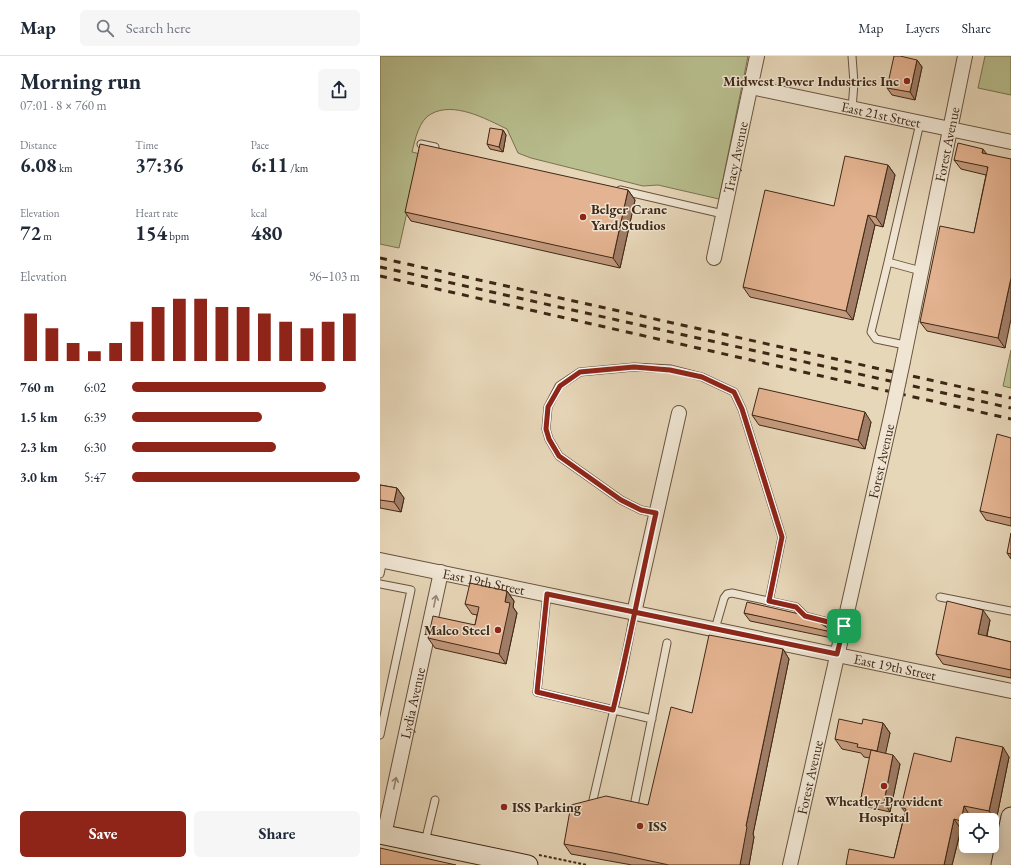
<!DOCTYPE html>
<meta charset="utf-8">
<style>
:root{--surface:#fff;--page:#f6f6f7;--text:#1f2937;--muted:#747a83;--line:#e0e1e3;--accent:#8f2418}
body{margin:0;font-family:"EB Garamond",serif;background:var(--page);color:var(--text);height:100vh;display:flex;flex-direction:column;font-size:15px;white-space:nowrap}
*{box-sizing:border-box;margin:0}
p{font-size:13px;color:var(--muted)}
.icon{flex:none;width:22px;height:22px;fill:none;stroke:currentColor;stroke-width:2;stroke-linecap:round;stroke-linejoin:round}
.map{position:relative;flex:1;overflow:hidden}
.sheet{display:flex;flex-direction:column;background:var(--surface);width:380px}
.sheet>*{flex:none}
.controls{position:absolute;left:579px;top:757px;display:grid;gap:8px}
.controls a{display:grid;place-items:center;width:40px;height:40px;border-radius:6px;background:var(--surface);box-shadow:0 2px 10px #0003;font-size:20px}
.pin{position:absolute;display:grid;place-items:center;width:34px;height:34px;color:#fff;margin:-17px;border-radius:8px;box-shadow:0 2px 6px #0006}
.round{display:grid;place-items:center;flex:none;width:42px;height:42px;border-radius:6px;background:var(--page)}
.overview{display:flex;align-items:center;justify-content:space-between;height:68px;padding:0 20px}
h1{font-size:22px;font-weight:700;line-height:30px}
.metrics{display:grid;grid-template-columns:repeat(3,1fr);gap:6px;height:68px;padding:4px 20px}
.metrics div{display:grid;align-content:center}
.metrics b{font-size:20px;font-weight:700}
.metrics small{font-size:11px;font-weight:400}
.metrics p{font-size:11px}
.chart{height:112px;padding:8px 20px}
.chart p{display:flex;justify-content:space-between}
.chart svg{width:100%;height:72px;margin-top:4px;stroke:var(--accent);stroke-width:6}
.button{display:flex;gap:8px;margin-top:auto;padding:8px 20px}
.button a{flex:1;height:46px;border-radius:6px;background:var(--accent);color:#fff;font-size:16px;font-weight:700;line-height:46px;text-align:center}
.button a+a{background:var(--page);color:var(--text)}
ul{padding:0 20px;list-style:none;font-size:13px}
li{display:grid;grid-template-columns:64px 48px 1fr;align-items:center;height:30px}
li i{height:10px;border-radius:5px;background:var(--accent)}
header{display:flex;align-items:center;gap:24px;box-sizing:border-box;height:56px;padding:0 20px;background:var(--surface);border-bottom:1px solid var(--line)}
header strong{font-size:19px}
nav{display:flex;gap:22px;margin-inline-start:auto;font-size:14px}
.search{width:280px;height:36px;background:var(--page);display:flex;align-items:center;gap:10px;box-sizing:border-box;padding:0 14px;border-radius:6px;color:var(--muted);font-size:15px}
main{display:flex;flex:1;min-height:0}
.map>svg:first-child{display:block}
.green{fill:#b8be8e;stroke:#7c7252}
.lines{fill:none;stroke-linecap:round;stroke-linejoin:round}
.lane-casing{stroke:#69533f;stroke-width:9}
.street-casing{stroke:#69533f;stroke-width:16}
.secondary-casing{stroke:#3f2716;stroke-width:21}
.path{stroke:#3f2716;stroke-width:2;stroke-dasharray:3 2;stroke-linecap:butt}
.lane{stroke:#efe5d2;stroke-width:7}
.street{stroke:#efe5d2;stroke-width:14}
.secondary{stroke:#efe5d2;stroke-width:19}
.rail{stroke:#3f2716;stroke-width:3;stroke-dasharray:7 7;stroke-linecap:butt}
.street-bridge-casing{stroke:#69533f;stroke-width:16;stroke-linecap:butt}
.street-bridge{stroke:#efe5d2;stroke-width:14}
.wall{fill:#c49a7d;stroke:#3f2716}
.shaded-wall{fill:#a07d66;stroke:#3f2716}
.building{fill:#e4b391;stroke:#3f2716}
.oneway{stroke:#978674}
.route-casing{stroke:#fff;stroke-width:8}
.route{stroke:#8f2418;stroke-width:5}
.poi-dot{fill:#8f2418;stroke:#efe5d2;stroke-width:1.5}
.labels{text-anchor:middle;dominant-baseline:central;stroke-width:3;stroke-linejoin:round;paint-order:stroke}
.poi-label{font-size:14px;font-weight:bold;fill:#3f2716;stroke:#efe5d2;text-anchor:start}
.street-label{font-size:14px;fill:#3f2716;stroke:#efe5d2}
</style>
<header>
<strong>Map</strong>
<div class="search"><svg class="icon" aria-label="search" viewBox="0 0 24 24"><circle cx="10" cy="10" r="6"/><path d="M15 15l6 6"/></svg>Search here</div>
<nav><a>Map</a><a>Layers</a><a>Share</a></nav>
</header>
<main>
<section class="sheet">
<div class="overview"><div><h1>Morning run</h1><p>07:01 · 8 × 760 m</p></div><a class="round"><svg class="icon" aria-label="share" viewBox="0 0 24 24"><path d="M12 15V3M7 8l5-5 5 5M5 13v7h14v-7"/></svg></a></div>
<div class="metrics">
<div><p>Distance</p><b>6.08<small> km</small></b></div>
<div><p>Time</p><b>37:36</b></div>
<div><p>Pace</p><b>6:11<small> /km</small></b></div>
</div>
<div class="metrics">
<div><p>Elevation</p><b>72<small> m</small></b></div>
<div><p>Heart rate</p><b>154<small> bpm</small></b></div>
<div><p>kcal</p><b>480</b></div>
</div>
<div class="chart"><p><span>Elevation</span>96–103 m</p>
<svg viewBox="0 0 160 44" preserveAspectRatio="none"><path d="M5 44V15M15 44V24M25 44V33M35 44V38M45 44V33M55 44V20M65 44V11M75 44V6M85 44V6M95 44V11M105 44V11M115 44V15M125 44V20M135 44V24M145 44V20M155 44V15"/></svg>
</div>
<ul>
<li><b>760 m</b>6:02<i style="width:85%"></i></li>
<li><b>1.5 km</b>6:39<i style="width:57%"></i></li>
<li><b>2.3 km</b>6:30<i style="width:63%"></i></li>
<li><b>3.0 km</b>5:47<i style="width:100%"></i></li>
</ul>
<div class="button"><a>Save</a><a>Share</a></div>
</section>
<div class="map">
<svg width="631" height="809" viewBox="0 0 631 809">
<rect width="100%" height="100%" fill="#e7d7b9"/>
<filter id="stains"><feTurbulence type="fractalNoise" baseFrequency=".005" numOctaves="4"/><feColorMatrix values="0 0 0 0 .2 0 0 0 0 .09 0 0 0 0 .02 0 0 0 .5 -.17"/></filter>
<radialGradient id="worn" r=".72"><stop offset=".6" stop-color="#630" stop-opacity="0"/><stop offset="1" stop-color="#630" stop-opacity=".3"/></radialGradient>
<path class="green" d="M0,0H368L339,143L278,129L263,130L151,102L138,97L127,73C106,63 74,45 51,58C39,64 35,84 32,96L40,98L19,192L0,188Z
M605,0H631V39L598,32Z
M631,294V332L623,330Z"/>
<g class="lines">
<defs>
<path id="lane" d="M472,53L474,27L472,0
M540,67L508,206L541,215
M41,88L55,91
M240,134L343,158
M508,206L491,276L496,283L525,289
M276,457L261,454L241,444L179,400L169,383L166,373L168,351L179,330L200,316L254,311L291,313L322,321L354,336L362,353L402,481L389,545
M0,518L3,504
M0,528L31,534L0,679
M167,538L157,636L272,663
M560,541L631,555
M335,573L344,542L347,538L352,537L416,551L425,560L464,570
M213,744L243,614L254,557
M255,745L287,587
M45,786L55,744"/>
<g id="street">
<path id="s1" d="M371,31L631,86"/>
<path id="s2" d="M334,202L377,0"/>
<path id="s3" d="M523,305L585,0"/>
<path id="s4" d="M0,504L631,635"/>
<path d="M254,557L299,357"/>
<path id="s5" d="M4,779L61,516"/>
<path id="s6" d="M410,809L513,352"/>
</g>
<path id="secondary" d="M0,778L148,809
M621,809L631,761"/>
</defs>
<use href="#lane" class="lane-casing"/>
<use href="#street" class="street-casing"/>
<use href="#secondary" class="secondary-casing"/>
<path class="path" d="M159,799L207,809"/>
<use href="#lane" class="lane"/>
<use href="#street" class="street"/>
<use href="#secondary" class="secondary"/>
<path class="rail" d="M0,202L631,342
M0,211L631,352
M0,220L631,363"/>
<defs>
<path id="street-bridge" d="M513,352L523,305"/>
</defs>
<use href="#street-bridge" class="street-bridge-casing"/>
<use href="#street-bridge" class="street-bridge"/>
</g>
<path class="wall" d="M537,4L542,11L535,44L512,39L507,32Z
M123,74L126,79L123,96L110,93L107,88Z
M606,98L625,292L547,275L540,266L594,177L606,119L581,113L574,104Z
M508,109L515,119L503,171L495,169L473,264L370,241L363,231Z
M248,134L255,144L240,212L31,165L25,156Z
M372,359L491,366L485,393L379,369Z
M631,382V470L606,464L600,455Z
M0,429L17,432L24,442L21,456L0,452Z
M627,497L631,498V503Z
M127,535L134,545L133,551L137,557L126,608L55,592L48,582L95,569L97,559L92,558L85,548Z
M364,557L448,572L453,580L452,582L370,565Z
M610,564L607,580L631,586V622L563,608L556,598Z
M403,593L409,603L373,778L374,781L369,809H252L191,798L184,788L268,749L312,657Z
M503,667L510,677L505,697L520,708L510,756L488,751L481,742L490,702L484,701L481,697L462,693L455,683L482,668Z
M629,701L616,765L590,760V764H586V774L581,773L572,809H466L514,802L525,756L521,751L571,706Z"/>
<path class="shaded-wall" d="M537,4L542,11L535,44L530,36Z
M123,74L126,79L123,96L119,91Z
M603,93L610,102L602,97Z
M508,109L515,119L503,171L496,161Z
M248,134L255,144L240,212L233,202Z
M488,159L495,169L473,264L466,255Z
M631,222V263L625,292L618,282Z
M485,356L491,366L485,393L478,384Z
M17,432L24,442L21,456L14,446Z
M127,535L134,545L133,551L137,557L126,608L119,598L125,546Z
M603,554L610,564L605,587L598,578Z
M448,572L453,580L452,582L447,575Z
M403,593L409,603L373,778L374,781L369,809H360L366,770Z
M503,667L510,677L504,705L497,695Z
M623,691L629,701L616,765L609,755Z
M513,699L520,708L510,756L504,746Z
M584,750L590,760V764H586V772L581,765Z
M574,763L581,773L572,809H564Z"/>
<path class="building" d="M514,0H520L537,4L530,36L507,32Z
M110,72L123,74L119,91L107,88Z
M578,87L603,93L602,97L631,103V222L618,282L540,266L560,170L594,177L608,111L574,104Z
M40,88L248,134L233,202L25,156Z
M465,100L508,109L496,161L488,159L466,255L363,231L385,134L454,150Z
M379,332L485,356L478,384L372,359Z
M617,378L631,382V462L600,455Z
M0,429L17,432L14,446L0,444Z
M631,477V498L627,497Z
M90,527L127,535L125,546L130,547L119,598L48,582L53,560L95,569L99,551L85,548Z
M567,545L603,554L598,578L631,586V614L556,598Z
M367,546L428,560L448,572L447,575L364,557Z
M329,579L403,593L366,770L367,771L360,809H289L233,797L184,788L191,749L226,740L268,749L291,651L312,657Z
M459,663L482,668L483,663L503,667L497,695L477,691L478,688L455,683Z
M576,681L623,691L609,755L584,750L581,765L574,763L564,809H466L469,793L514,802L526,753L521,751L534,697L571,706Z
M491,694L513,699L504,746L481,742Z
M0,792L76,809H0Z"/>
<defs><path id="oneway-shaft" d="M-6 0H5M1.5-3L5.5 0L1.5 3" fill="none" stroke-width="1.6" stroke-linecap="round" stroke-linejoin="round"/></defs>
<g class="oneway">
<use href="#oneway-shaft" transform="translate(55 545) rotate(-78)"/>
<use href="#oneway-shaft" transform="translate(15 727) rotate(-78)"/>
</g>
<g class="lines">
<defs>
<path id="route" d="M464,570L457,598L167,538L157,636L233,654C249,589 261,523 276,457L261,454L241,444L179,400L169,383L166,373L168,351L180,330L200,316L254,311L290,314L322,321L354,336L362,353L402,481L389,545L416,551L425,560L464,570"/>
</defs>
<use href="#route" class="route-casing"/>
<use href="#route" class="route"/>
</g>
<g class="poi-dot">
<circle cx="527" cy="25" r="4"/>
<circle cx="203" cy="161" r="4"/>
<circle cx="118" cy="574" r="4"/>
<circle cx="504" cy="730" r="4"/>
<circle cx="124" cy="751" r="4"/>
<circle cx="260" cy="770" r="4"/>
</g>
<g class="labels">
<g class="poi-label">
<text x="519" y="25" text-anchor="end">Midwest Power Industries Inc</text>
<text x="211" y="153">Belger Crane<tspan x="211" dy="16">Yard Studios</tspan></text>
<text x="110" y="574" text-anchor="end">Malco Steel</text>
<text x="504" y="745" text-anchor="middle">Wheatley-Provident<tspan x="504" dy="16">Hospital</tspan></text>
<text x="132" y="751">ISS Parking</text>
<text x="268" y="770">ISS</text>
</g>
<g class="street-label">
<text stroke="none"><textPath href="#s1" startOffset="133">East 21st Street</textPath></text>
<text stroke="none"><textPath href="#s3" startOffset="221">Forest Avenue</textPath></text>
<text stroke="none"><textPath href="#s2" startOffset="103">Tracy Avenue</textPath></text>
<text stroke="none"><textPath href="#s6" startOffset="414">Forest Avenue</textPath></text>
<text stroke="none"><textPath href="#s4" startOffset="106">East 19th Street</textPath></text>
<text stroke="none"><textPath href="#s4" startOffset="526">East 19th Street</textPath></text>
<text stroke="none"><textPath href="#s5" startOffset="135">Lydia Avenue</textPath></text>
<text stroke="none"><textPath href="#s6" startOffset="90">Forest Avenue</textPath></text>
</g>
</g>
<rect width="100%" height="100%" filter="url(#stains)"/>
<rect width="100%" height="100%" fill="url(#worn)"/>
</svg>
<div class="controls">
<a><svg class="icon" aria-label="locate" viewBox="0 0 24 24"><circle cx="12" cy="12" r="6"/><path d="M12 2v4M12 18v4M2 12h4M18 12h4"/></svg></a>
</div>
<div class="pin" style="left:464px;top:570px;background:#1e9e55"><svg class="icon" aria-label="arrive" viewBox="0 0 24 24"><path d="M6 21V4h12l-3 4 3 4H6"/></svg></div>
</div>
</main>
